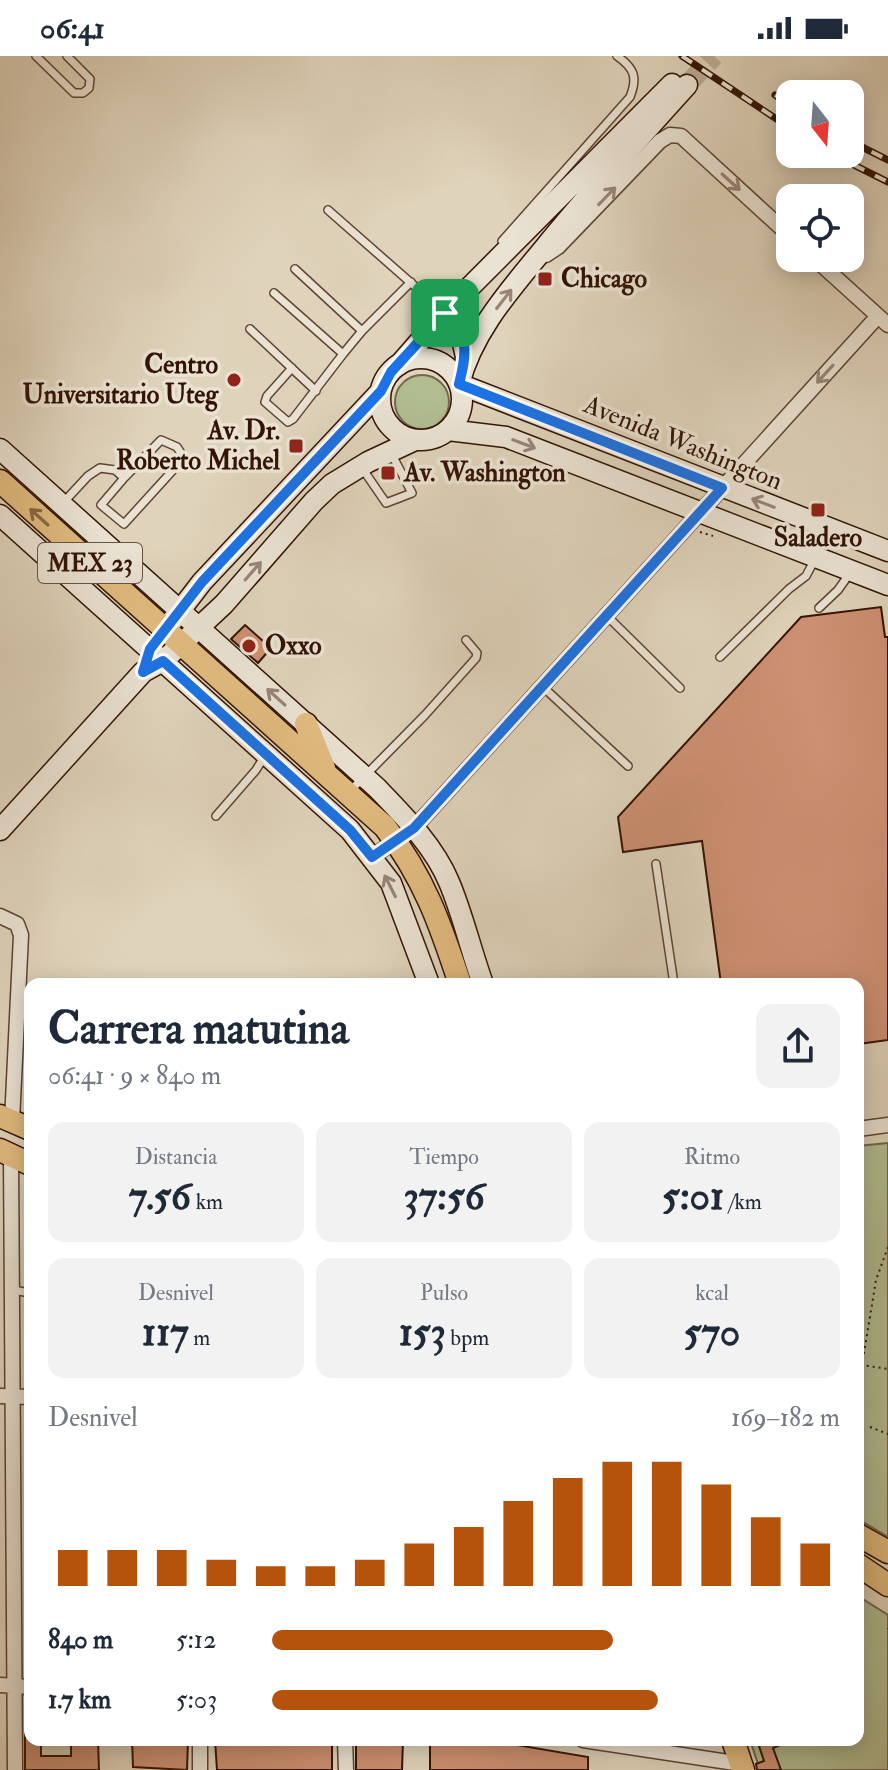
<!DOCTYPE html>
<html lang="es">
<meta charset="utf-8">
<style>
:root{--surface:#fff;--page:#f2f2f3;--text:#1f2937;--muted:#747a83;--accent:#b45309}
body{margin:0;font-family:"IM FELL Double Pica",serif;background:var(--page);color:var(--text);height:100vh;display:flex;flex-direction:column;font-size:30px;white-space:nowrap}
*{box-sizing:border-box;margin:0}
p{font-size:26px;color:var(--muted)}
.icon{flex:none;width:44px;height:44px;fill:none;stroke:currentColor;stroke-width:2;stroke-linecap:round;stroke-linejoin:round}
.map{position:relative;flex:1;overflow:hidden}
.drawer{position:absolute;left:24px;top:922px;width:840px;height:768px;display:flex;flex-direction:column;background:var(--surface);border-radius:16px;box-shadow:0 4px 20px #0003}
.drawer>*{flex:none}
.needle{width:52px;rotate:163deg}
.controls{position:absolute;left:776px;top:24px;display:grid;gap:16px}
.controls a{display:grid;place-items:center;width:88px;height:88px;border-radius:16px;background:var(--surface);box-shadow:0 4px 20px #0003;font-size:40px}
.pin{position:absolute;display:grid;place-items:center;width:68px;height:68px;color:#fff;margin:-34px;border-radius:16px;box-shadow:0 4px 12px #0006}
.round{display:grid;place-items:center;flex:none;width:84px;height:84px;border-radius:16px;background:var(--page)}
.head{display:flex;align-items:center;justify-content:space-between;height:136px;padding:0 24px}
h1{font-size:44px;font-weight:700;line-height:60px}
.figures{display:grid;grid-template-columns:repeat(3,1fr);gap:12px;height:136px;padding:8px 24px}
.figures div{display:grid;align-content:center;border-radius:16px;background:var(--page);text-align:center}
.figures b{font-size:40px;font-weight:700}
.figures small{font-size:22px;font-weight:400}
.figures p{font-size:22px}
.chart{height:224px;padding:16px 24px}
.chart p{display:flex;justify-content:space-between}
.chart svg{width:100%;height:144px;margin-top:8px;stroke:var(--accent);stroke-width:6}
ul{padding:0 24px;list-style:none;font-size:26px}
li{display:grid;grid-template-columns:128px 96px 1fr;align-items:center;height:60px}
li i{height:20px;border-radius:10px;background:var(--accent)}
.status{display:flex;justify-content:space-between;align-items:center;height:56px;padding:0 40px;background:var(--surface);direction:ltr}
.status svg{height:22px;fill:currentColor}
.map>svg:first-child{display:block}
.green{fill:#b1bc91;stroke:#72684a;stroke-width:2}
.building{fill:#cd9072;stroke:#331404;stroke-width:2}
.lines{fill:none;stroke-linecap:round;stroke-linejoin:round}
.secondary-tunnel{stroke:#bdad96;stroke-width:20;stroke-dasharray:20 10;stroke-linecap:butt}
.service-casing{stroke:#5e4432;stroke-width:10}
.minor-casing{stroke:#5e4432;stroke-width:17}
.secondary-casing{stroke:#331404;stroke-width:23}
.primary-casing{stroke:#331404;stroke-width:25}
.path{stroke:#331404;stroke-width:2;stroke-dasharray:2 4;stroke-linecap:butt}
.service{stroke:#eae2d3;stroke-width:7}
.minor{stroke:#eae2d3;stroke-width:14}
.secondary{stroke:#eae2d3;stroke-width:20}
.primary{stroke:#e0ba7e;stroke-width:22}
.rail-casing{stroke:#331404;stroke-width:7}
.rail{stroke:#eae2d3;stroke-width:4;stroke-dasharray:12;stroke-linecap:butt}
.oneway{stroke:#988576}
.oneway2{stroke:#8a6741}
.route-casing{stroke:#fff;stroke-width:16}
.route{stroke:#1a73e8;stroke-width:10}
.poi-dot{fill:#8f2418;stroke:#eae2d3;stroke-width:3}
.labels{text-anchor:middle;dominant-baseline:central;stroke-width:7;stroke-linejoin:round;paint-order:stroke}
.shield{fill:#eae2d3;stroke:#6a5242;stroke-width:2}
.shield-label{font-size:24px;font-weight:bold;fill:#331404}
.poi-label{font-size:26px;font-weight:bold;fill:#331404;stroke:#eae2d3;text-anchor:start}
.street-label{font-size:26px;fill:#331404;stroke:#eae2d3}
</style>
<div class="status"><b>06:41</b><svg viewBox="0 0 49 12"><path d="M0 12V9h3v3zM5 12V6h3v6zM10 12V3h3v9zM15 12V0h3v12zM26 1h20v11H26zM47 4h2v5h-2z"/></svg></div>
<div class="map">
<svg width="888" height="1714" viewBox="0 0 888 1714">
<rect width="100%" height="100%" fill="#dfd3bb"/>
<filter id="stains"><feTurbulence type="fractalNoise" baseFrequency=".0025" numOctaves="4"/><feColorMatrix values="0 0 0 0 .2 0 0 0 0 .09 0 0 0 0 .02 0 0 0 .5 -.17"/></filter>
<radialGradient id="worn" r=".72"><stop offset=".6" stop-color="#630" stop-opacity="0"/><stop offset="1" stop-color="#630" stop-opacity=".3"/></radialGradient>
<path class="green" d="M395 346a27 27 0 1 1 54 0a27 27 0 1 1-54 0Z
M888,1087V1481L858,1463V1090Z
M858,1540L888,1559V1714H760L750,1684H858Z"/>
<path class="building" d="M881,551L885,581H888V984L858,988V928H721L702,785L623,796L618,761L801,561Z
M245,569L271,592L258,607L231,583Z
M25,1646L30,1647V1684H41V1700H71V1684H98L99,1714H25Z
M132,1684H188L187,1714L133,1711Z
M215,1684H332V1714H217Z
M356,1684H403L402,1714H356Z
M430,1684H488L588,1701V1714H430Z
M757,1684H792L773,1692L781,1714H757L756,1708L764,1705Z"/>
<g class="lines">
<path class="secondary-tunnel" d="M687,29L714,0"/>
<defs>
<path id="service" d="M36,0L74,37H83L89,32L90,23L67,0
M328,154L443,255
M502,185L630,41C638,21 634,12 617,0
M295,213L362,275L411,226
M274,237L343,298L362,275
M250,273L316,335
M292,312L267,340L265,346L288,366L293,363L343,298
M362,412L386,447L412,437L391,397
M62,448L88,420L100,412L115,414L124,422L161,384L177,391L184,402L124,468L101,449L124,422
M819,552L838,534L850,517
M606,559L680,632
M720,601L789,533L806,520L815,503
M542,630L628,710
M350,735L425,659L476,602L477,597L466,584
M216,760L256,714L264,701
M656,808L674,928
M13,1234L30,1237"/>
<path id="minor" d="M546,199L558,191L660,85L670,79L681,80L790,180
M814,202L888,269
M372,801L414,772L878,260
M0,860L17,868L21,879L12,1065
M858,1073L888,1069
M11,1099L15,1714
M0,1340L30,1341
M0,1629L30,1631
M200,1684V1714
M345,1684L346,1714
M583,1684L741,1708"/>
<path id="secondary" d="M687,29C639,82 591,135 546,190C511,233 473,274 459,328L888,495
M445,257L460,274L466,301
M380 343a41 41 0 1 1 82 0a41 41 0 1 1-82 0Z
M399,309L448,253L672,28
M448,374L506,381L888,529
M0,393L377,732C404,760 434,790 449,826C463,859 471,895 483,928
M0,459L350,774L391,827L429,928
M172,565L202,526L381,335
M0,774L143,616L163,605L224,548L314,445L332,428L368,406L415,384"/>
<path id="primary" d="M0,425L385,771C424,821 441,870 460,928
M306,668L324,712
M0,1060L30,1073
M0,1094L30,1108
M858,1479L888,1496
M858,1509L888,1529
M733,1684L743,1714"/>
</defs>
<use href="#service" class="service-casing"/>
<use href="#minor" class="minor-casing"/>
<use href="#secondary" class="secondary-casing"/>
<use href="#primary" class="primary-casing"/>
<path class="path" d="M749,421L761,426
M700,476L713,480
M888,1191L876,1224L862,1309L888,1313
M870,1371L888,1378
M888,1573V1572"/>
<use href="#service" class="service"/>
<use href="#minor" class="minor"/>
<use href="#secondary" class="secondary"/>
<use href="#primary" class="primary"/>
<defs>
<path id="rail" d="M682,0L790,72
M775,39L790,49
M850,85L888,104
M832,98L888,126"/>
</defs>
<use href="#rail" class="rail-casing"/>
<use href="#rail" class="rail"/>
</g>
<defs><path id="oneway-shaft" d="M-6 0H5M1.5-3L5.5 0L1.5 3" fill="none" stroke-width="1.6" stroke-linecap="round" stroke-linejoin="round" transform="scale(2)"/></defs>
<g class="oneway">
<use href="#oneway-shaft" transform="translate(731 126) rotate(42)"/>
<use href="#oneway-shaft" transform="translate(607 140) rotate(-46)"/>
<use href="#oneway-shaft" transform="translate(504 243) rotate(-52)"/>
<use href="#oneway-shaft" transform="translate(825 318) rotate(132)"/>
<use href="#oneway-shaft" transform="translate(524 388) rotate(21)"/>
<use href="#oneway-shaft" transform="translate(763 447) rotate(-159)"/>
<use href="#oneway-shaft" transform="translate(253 515) rotate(-49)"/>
<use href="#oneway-shaft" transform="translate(276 641) rotate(-138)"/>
<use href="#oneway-shaft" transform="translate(390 830) rotate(-117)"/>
</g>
<use class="oneway2" href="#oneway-shaft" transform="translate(39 461) rotate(-138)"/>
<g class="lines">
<defs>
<path id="route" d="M445,257C469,282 467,296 459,328L722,432L414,772L372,801L350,774L163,605L143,616L150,593L202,526L381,335L391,316Z"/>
</defs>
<use href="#route" class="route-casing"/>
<use href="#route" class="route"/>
</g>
<g class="poi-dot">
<rect x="537" y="215" width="16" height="16" rx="4"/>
<circle cx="234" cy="324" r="8"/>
<rect x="288" y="382" width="16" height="16" rx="4"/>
<rect x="380" y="409" width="16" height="16" rx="4"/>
<rect x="810" y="446" width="16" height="16" rx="4"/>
<circle cx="249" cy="590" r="8"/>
</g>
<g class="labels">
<rect class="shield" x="38" y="487" width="104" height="40" rx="6"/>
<g class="shield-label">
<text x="90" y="507">MEX 23</text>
</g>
<g class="poi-label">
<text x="561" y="223">Chicago</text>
<text x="218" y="309" text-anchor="end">Centro<tspan x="218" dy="30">Universitario Uteg</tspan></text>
<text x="280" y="375" text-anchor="end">Av. Dr.<tspan x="280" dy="30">Roberto Michel</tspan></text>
<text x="404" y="417">Av. Washington</text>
<text x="818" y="482" text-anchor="middle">Saladero</text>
<text x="265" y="590">Oxxo</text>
</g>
<g class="street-label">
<text transform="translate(683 387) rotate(22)">Avenida Washington</text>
</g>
</g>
<rect width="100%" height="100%" filter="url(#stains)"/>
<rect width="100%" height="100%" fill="url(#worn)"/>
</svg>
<div class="controls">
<a><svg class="needle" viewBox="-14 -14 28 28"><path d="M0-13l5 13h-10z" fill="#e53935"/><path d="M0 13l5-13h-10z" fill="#747a83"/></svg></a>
<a><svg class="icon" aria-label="locate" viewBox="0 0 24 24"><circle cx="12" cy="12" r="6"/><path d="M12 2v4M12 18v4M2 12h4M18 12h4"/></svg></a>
</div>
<div class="pin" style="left:445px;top:257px;background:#1e9e55"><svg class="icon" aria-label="arrive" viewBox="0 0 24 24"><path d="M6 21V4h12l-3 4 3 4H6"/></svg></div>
<section class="drawer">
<div class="head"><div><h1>Carrera matutina</h1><p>06:41 · 9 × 840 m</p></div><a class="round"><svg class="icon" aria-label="share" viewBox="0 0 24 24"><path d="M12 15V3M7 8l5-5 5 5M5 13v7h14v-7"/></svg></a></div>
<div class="figures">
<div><p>Distancia</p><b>7.56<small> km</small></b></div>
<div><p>Tiempo</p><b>37:56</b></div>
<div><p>Ritmo</p><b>5:01<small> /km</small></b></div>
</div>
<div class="figures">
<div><p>Desnivel</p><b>117<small> m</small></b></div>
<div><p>Pulso</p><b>153<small> bpm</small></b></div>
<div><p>kcal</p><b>570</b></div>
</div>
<div class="chart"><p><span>Desnivel</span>169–182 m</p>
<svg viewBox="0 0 160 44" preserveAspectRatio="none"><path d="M5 44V33M15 44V33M25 44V33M35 44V36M45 44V38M55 44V38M65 44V36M75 44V31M85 44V26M95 44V18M105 44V11M115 44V6M125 44V6M135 44V13M145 44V23M155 44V31"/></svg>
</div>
<ul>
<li><b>840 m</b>5:12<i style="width:60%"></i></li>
<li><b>1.7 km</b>5:03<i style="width:68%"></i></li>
</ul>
</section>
</div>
